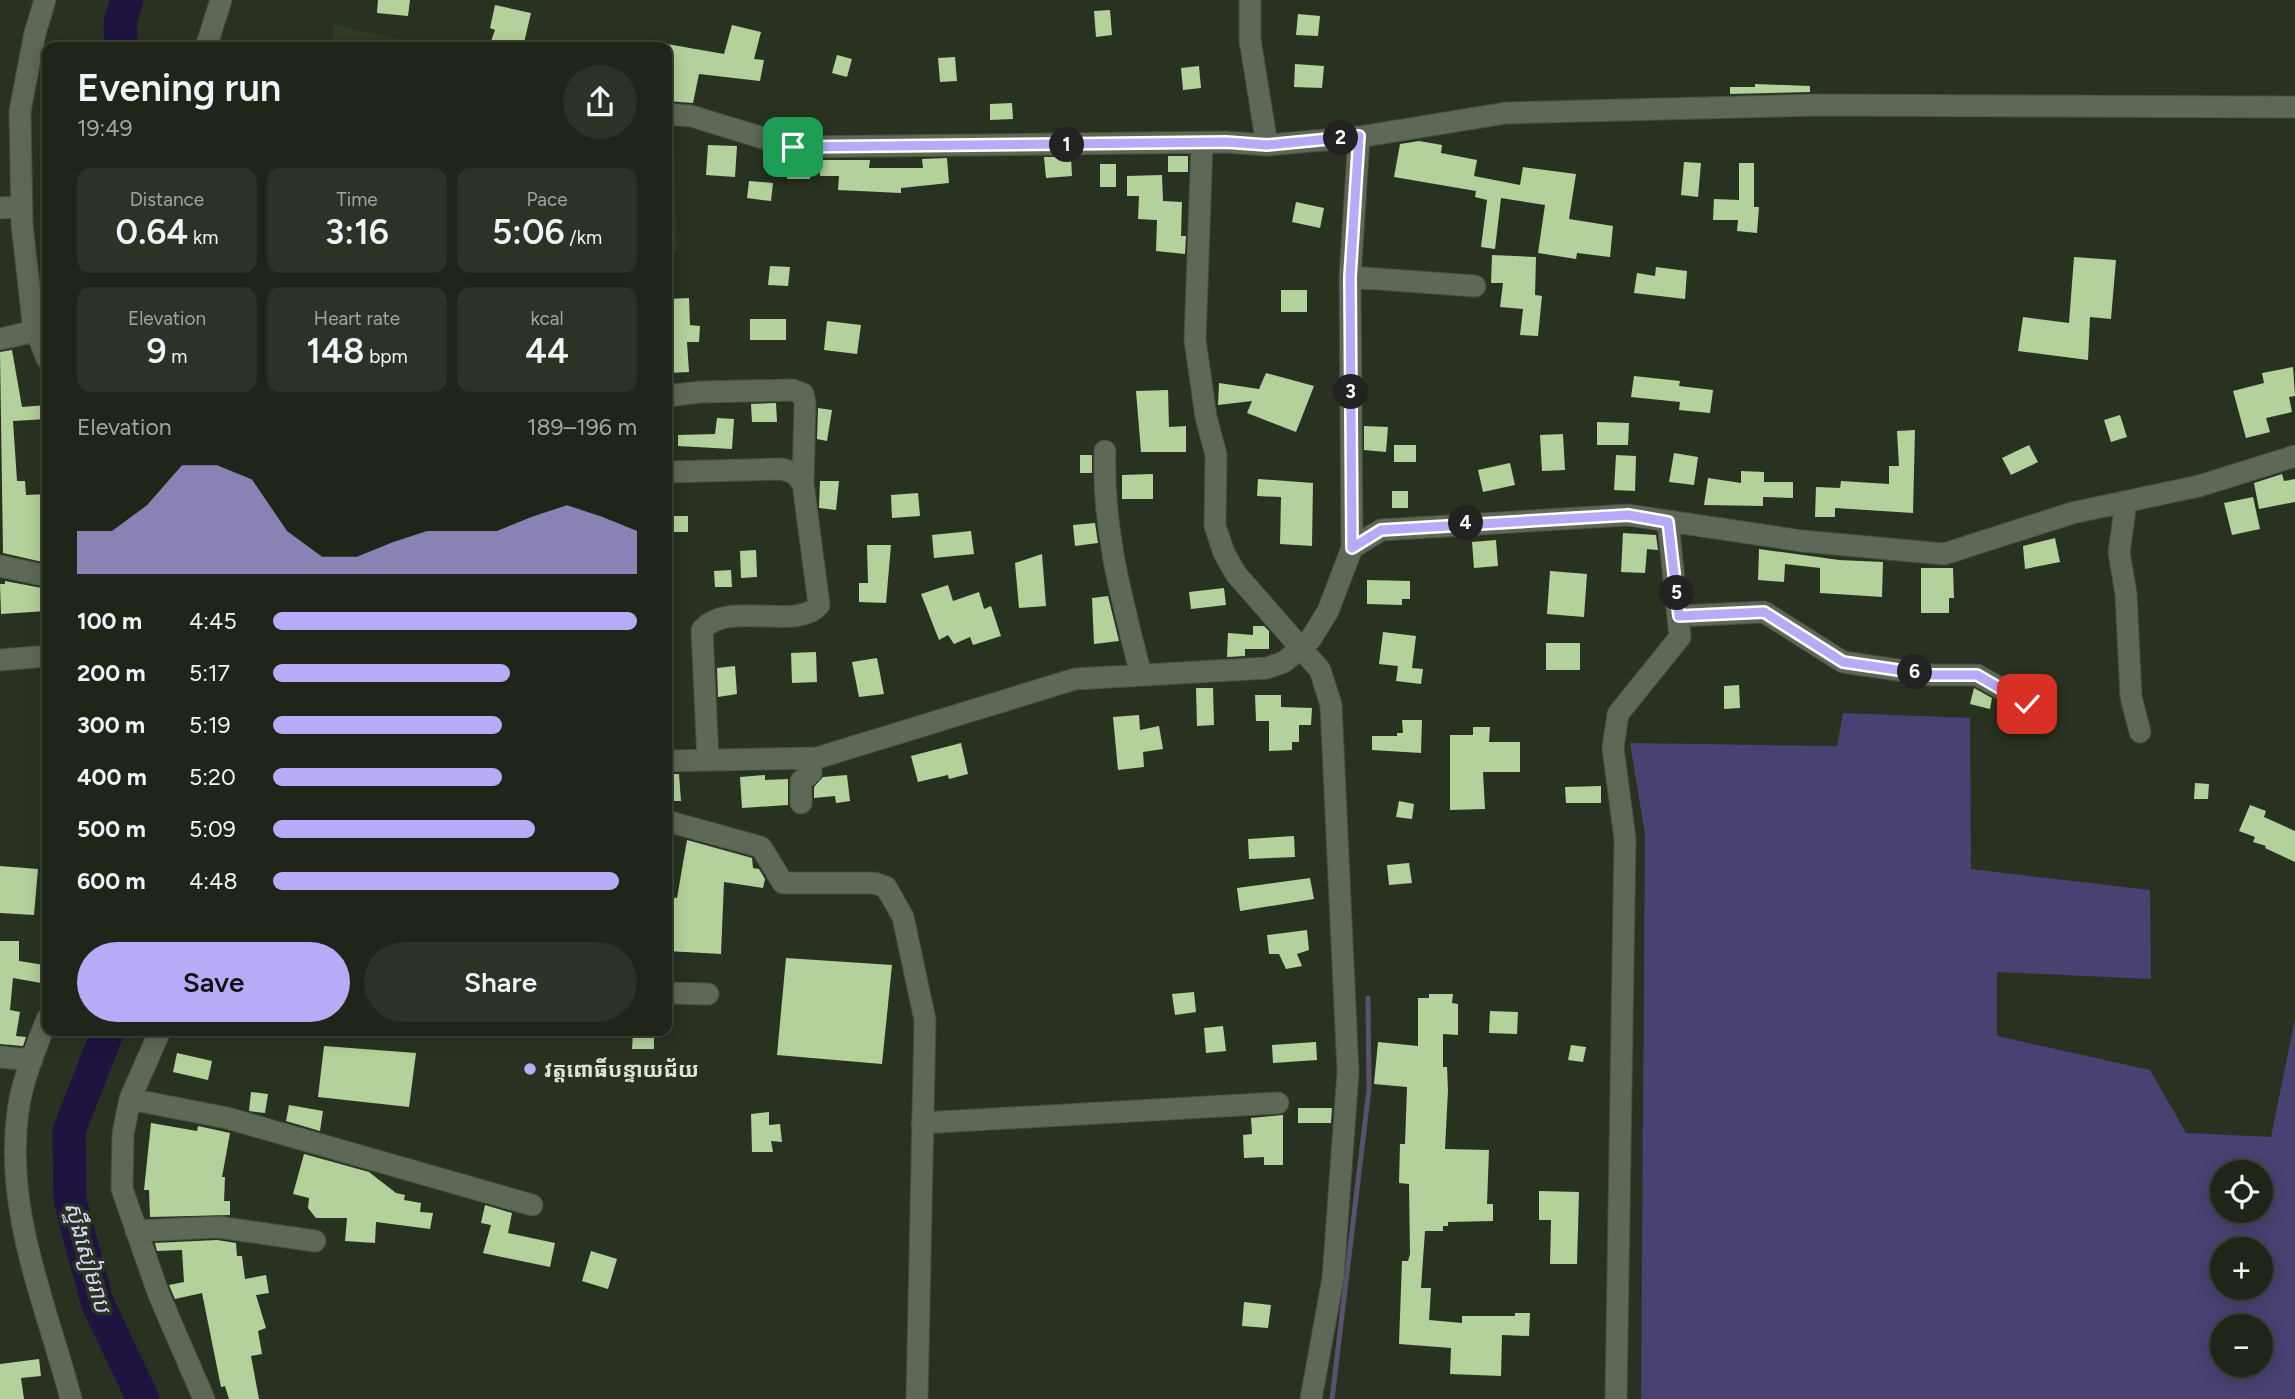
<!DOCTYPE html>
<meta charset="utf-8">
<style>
:root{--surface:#1f2619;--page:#2c3226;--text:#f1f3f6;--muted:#a1a5a2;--line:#3c4338;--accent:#b7abf8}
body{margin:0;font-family:Figtree,"Noto Sans Khmer",sans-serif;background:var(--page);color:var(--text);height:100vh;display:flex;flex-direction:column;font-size:26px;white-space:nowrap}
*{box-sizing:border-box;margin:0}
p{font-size:23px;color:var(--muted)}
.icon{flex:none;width:38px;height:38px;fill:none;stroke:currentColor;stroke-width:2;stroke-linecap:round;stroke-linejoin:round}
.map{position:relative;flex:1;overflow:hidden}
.drawer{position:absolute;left:42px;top:42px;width:630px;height:994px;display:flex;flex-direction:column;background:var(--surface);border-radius:14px;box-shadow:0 4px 18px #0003,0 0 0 2px var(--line)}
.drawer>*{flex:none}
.buttons{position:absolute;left:2210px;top:1160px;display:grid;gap:14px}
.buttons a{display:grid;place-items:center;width:63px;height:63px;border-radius:50%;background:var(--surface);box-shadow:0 4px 18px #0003,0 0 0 2px var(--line);font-size:35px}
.pin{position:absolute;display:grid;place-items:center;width:60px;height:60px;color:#fff;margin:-30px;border-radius:14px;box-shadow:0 4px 10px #0006}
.km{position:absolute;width:35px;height:35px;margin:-18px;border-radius:50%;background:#222;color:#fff;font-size:19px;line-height:35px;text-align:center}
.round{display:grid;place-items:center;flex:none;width:74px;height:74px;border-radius:37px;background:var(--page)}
.summary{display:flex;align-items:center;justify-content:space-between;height:119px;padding:0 35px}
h1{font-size:38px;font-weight:600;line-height:52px}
.metrics{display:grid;grid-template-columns:repeat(3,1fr);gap:10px;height:119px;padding:7px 35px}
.metrics div{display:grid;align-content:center;border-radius:14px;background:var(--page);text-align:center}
.metrics b{font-size:35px;font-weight:600}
.metrics small{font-size:19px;font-weight:400}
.metrics p{font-size:19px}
.chart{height:196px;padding:14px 35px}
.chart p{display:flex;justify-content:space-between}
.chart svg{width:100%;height:126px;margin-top:7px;fill:var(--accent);opacity:.7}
.cta{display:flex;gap:14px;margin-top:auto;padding:14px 35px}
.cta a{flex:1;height:80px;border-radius:42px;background:var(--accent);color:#111;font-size:28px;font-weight:600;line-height:80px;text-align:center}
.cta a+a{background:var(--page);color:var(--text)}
ul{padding:0 35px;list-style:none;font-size:23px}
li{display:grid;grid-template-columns:112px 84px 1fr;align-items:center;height:52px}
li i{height:18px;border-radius:9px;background:var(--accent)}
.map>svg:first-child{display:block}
.built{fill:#2f3b24}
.green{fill:#494171;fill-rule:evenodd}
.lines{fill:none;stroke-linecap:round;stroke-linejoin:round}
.stream{stroke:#59526e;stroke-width:5}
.river{stroke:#1f1340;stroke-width:33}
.building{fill:#b3d19a}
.minor-casing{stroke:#474f40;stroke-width:23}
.minor{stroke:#5e6856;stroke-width:21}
.route-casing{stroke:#fff;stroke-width:14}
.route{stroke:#b7abf8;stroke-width:9}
.poi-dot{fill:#b7abf8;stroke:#293221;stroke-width:2.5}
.labels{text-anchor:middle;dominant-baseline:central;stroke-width:7;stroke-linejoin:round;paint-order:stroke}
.poi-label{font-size:21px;font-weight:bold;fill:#dfe5da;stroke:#293221;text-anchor:start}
.water-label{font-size:23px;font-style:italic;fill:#d8d4f5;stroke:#293221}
</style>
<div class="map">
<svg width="2295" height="1399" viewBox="0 0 2295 1399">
<rect width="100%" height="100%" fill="#293221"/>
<path class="built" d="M334,24L431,47H331Z
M667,105L673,107L677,252H667Z"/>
<path class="green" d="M1843,713L1970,718L1971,869L2150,890L2151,979L1997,972V1036L2150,1070L2186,1133L2271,1137L2295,1019V1399H1641L1645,834L1630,743L1837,746ZM2222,1172H2261V1211H2222ZM2222,1250H2261V1288H2222ZM2222,1326H2261V1365H2222Z"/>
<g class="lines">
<path class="stream" d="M1332,1399L1369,1089L1368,998"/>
<path class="river" d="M121,47L120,23L127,0
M108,1031L69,1131L70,1200L97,1302L143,1399"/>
</g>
<path class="building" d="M378,0H410L408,16L377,13Z
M495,5L531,13L523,47H489L495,30L490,28Z
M1110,10L1112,35L1096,37L1094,11Z
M1298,14L1320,16L1318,36L1296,35Z
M732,25L761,32L754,59L764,60L760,81L699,74L693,103L667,101V44L724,54Z
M837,55L852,59L847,77L832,73Z
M955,57L957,81L940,82L938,58Z
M1295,64L1324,66L1322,88L1294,87Z
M1199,66L1201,88L1183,90L1181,68Z
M1755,84L1810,86V92L1730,94V87H1755Z
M1012,103L1013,119L990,120V104Z
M1419,141L1442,145L1441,153L1477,160L1474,176L1520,185L1523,167L1576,174L1569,219L1613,226L1610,257L1577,253L1576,259L1538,253L1545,205L1501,198L1495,249L1481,247L1487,200L1475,197L1476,191L1394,177L1400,144Z
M708,145L737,146L735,177L706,175Z
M1168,156H1188V172H1168Z
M1044,157H1071L1072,176L1046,178Z
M947,158L949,183L901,188V193L838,190L839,176H820L819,160H870L869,168H923L922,159Z
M1684,162L1701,163L1698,197L1681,195Z
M787,163H810V179H787Z
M1739,163H1754V207H1759L1757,233L1737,231L1738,220H1713L1714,199L1739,200Z
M1100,164H1116V187H1100Z
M1162,175L1163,201L1182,202L1181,236H1186L1185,254L1156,251L1157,220L1138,219L1139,196H1127V176Z
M749,181L773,183L771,201L747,198Z
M1296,202L1324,208L1320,228L1292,222Z
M1492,255L1536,257L1535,295L1542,296L1538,336L1520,335L1523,309L1500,307L1503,283H1491Z
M2074,257L2116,260L2111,319L2090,317L2088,360L2018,351L2023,317L2069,323Z
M770,266L790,267L788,286L768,285Z
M1656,267L1687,271L1685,299L1634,293L1637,273L1655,276Z
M1281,290H1307V312H1281Z
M689,298L690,325L700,326L699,342H687L689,372L667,373V299Z
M750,319H786V340H750Z
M827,321L861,325L857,354L824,350Z
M12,350L22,407L47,405V419L13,421L17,481H25L26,495L47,494V563L3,553L0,352Z
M2293,367L2295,396L2289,397L2292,412L2266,418L2270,432L2246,438L2233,391L2264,383L2262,373Z
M1266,373L1314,386L1296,432L1247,413L1252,401L1218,405L1219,383L1259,389Z
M1634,376L1680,381L1679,386L1713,390L1710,413L1679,410L1680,402L1631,397Z
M1168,390L1169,427L1186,426V452H1141L1136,391Z
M776,403L777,422H752L751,404Z
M818,408L832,410L827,441L817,439Z
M2120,415L2127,437L2111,442L2104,420Z
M717,418L734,419L732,449L678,446V435L715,434Z
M1597,422L1629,423L1628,445H1597Z
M1364,426L1388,427L1386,452L1364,450Z
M1915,430L1913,513L1835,508V517H1815L1816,487L1840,488L1841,481L1889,484V466H1899L1897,431Z
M1563,434L1565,470L1542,471L1540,435Z
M1394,445H1416V462H1394Z
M2029,445L2038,462L2011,475L2002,458Z
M1674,453L1698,457L1694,485L1669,482Z
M1080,455H1092V473H1080Z
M1616,455L1636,456L1635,491L1614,490Z
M1510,463L1515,485L1483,492L1478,470Z
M1741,471L1764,472V482H1793V498L1763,497V506L1704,505L1708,478L1741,483Z
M1153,474V499H1122V475Z
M2282,474L2284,481L2295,479V502L2259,509L2254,483Z
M1258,479L1313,483L1312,546L1280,544L1281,497L1257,496Z
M820,481H839L836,510L819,508Z
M1392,491H1408V508H1392Z
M918,493L920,516L892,518L891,495Z
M2253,497L2260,529L2232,535L2224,503Z
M672,516H688V532H672Z
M1095,523L1098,543L1075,546L1073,525Z
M971,531L974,554L934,558L932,535Z
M1623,533L1656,535L1658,550L1647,549L1645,573L1621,572Z
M2055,538L2060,562L2025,569L2023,546Z
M1496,540L1498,566L1474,568L1472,542Z
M867,545H891L886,603L859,602V583H868Z
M1759,549L1839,560L1883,562L1882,597L1820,593V568L1785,564L1784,582L1758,580Z
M756,550L757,577L741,578L740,551Z
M1042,554L1046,606L1019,608L1015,563Z
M1921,568H1953L1954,598H1949V613H1921Z
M731,570L732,587H715L714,571Z
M1550,571L1587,574L1584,617L1547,614Z
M1367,580L1410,581V599H1402V605L1367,604Z
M5,581L47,589V611L1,614L0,584H5Z
M948,585L953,601L979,592L984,609L991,606L1001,636L973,645L970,637L954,644L948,635L939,640L921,594Z
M1224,588L1226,605L1191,609L1189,592Z
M1108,596L1119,641L1094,644L1092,598Z
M1253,626H1264L1269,631V649H1245V656L1227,657L1228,633L1253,635Z
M1383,632L1416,636L1412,668L1423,669L1421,684L1396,681L1398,666L1379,664Z
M1546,643H1580V670H1546Z
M816,652L817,682L792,683L791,653Z
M877,658L884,694L859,697L852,662Z
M735,666L737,694L718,697L717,668Z
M1739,685L1740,708L1724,709V686Z
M1196,688H1213L1214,725L1197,726Z
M1974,688L1992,698L1990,709L1970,704Z
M1255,695H1281V707L1312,708L1311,725H1299V742H1292V750L1269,751V721H1256Z
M1139,715L1140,730L1159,726L1163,749L1143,752L1144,767L1118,770L1113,717Z
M1402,720H1422L1421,753L1372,750V736H1397V733H1403Z
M1473,727H1490L1489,742H1520V772H1483L1485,809L1450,810V735H1473Z
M961,743L968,774L949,779L948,775L918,782L911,756Z
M667,774H679L681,801H667Z
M765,775V780L788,779V805L742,808L740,777Z
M847,775L850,801L836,803L835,796L814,798V787L823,777Z
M2195,783L2209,784L2208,799H2194Z
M1601,786V803H1566L1565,787Z
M1399,801L1414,804L1412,819L1396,817Z
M2250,805L2266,811L2264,817L2295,831V862L2265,848L2266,846L2253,842L2255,837L2239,831Z
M1294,836L1295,857L1249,859L1248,839Z
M687,840L752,858L753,868L759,869L765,879L763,888L724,882L721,954L667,951V897L677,898Z
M1409,863L1412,883L1389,885L1387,865Z
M0,866L38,869L34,915L0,913Z
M1310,878L1314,899L1240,911L1237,888Z
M1307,930L1309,950L1297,954L1302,966L1286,969L1279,954H1269L1267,935Z
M0,941H19V961L44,965L41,983L13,978L10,1010L20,1012L16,1036L26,1037L23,1046L0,1044Z
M786,958L892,965L882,1064L777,1055Z
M1194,992L1196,1012L1175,1015L1172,994Z
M1429,994H1453L1452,1003L1458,1004V1035L1443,1034V1067H1447L1448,1090L1445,1149L1489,1150L1487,1204H1493V1221L1448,1222V1226H1443V1231H1425L1421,1288H1431L1429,1320L1462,1323V1316H1515V1313H1530L1529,1336L1502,1335L1501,1376L1450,1374L1451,1348L1399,1344L1402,1261H1408L1410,1254L1409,1184L1399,1183L1400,1144H1405L1407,1087L1374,1084L1378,1042L1418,1046V998H1429Z
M1490,1011L1518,1012L1517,1034L1489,1033Z
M1223,1026L1226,1051L1206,1053L1204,1028Z
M633,1031H654V1049H632Z
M1316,1042L1317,1060L1273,1063L1272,1045Z
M1571,1045L1586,1047L1583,1062L1568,1060Z
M324,1046L416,1053L409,1107L318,1097Z
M177,1053L212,1061L208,1080L173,1072Z
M251,1092L268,1094L265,1113L249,1111Z
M289,1105L323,1111L320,1131L286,1121Z
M1298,1108H1332L1331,1123H1298Z
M769,1112V1125L780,1124L782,1142L771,1141L773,1152H752L751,1114Z
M1283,1115V1165H1264V1157L1244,1158L1243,1135L1252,1134L1251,1118Z
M151,1123L197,1131L198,1126L230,1133L222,1177H225L224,1201H230V1215L150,1217L149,1190H144Z
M304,1154L369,1172L396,1193L405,1195L404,1200L421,1203L420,1212L433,1213L430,1229L376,1222L375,1243L345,1241L347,1218H316L308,1208L309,1198L293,1194Z
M1539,1191L1579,1192L1577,1264H1550L1551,1220H1539Z
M485,1205L512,1213L508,1233L555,1243L550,1267L483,1253L491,1225L481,1223Z
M217,1240L236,1243L237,1256H242L245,1279L266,1275L269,1293L256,1295L266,1328L258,1331L262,1354L251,1356L259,1399H229L225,1386L221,1387L202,1293L175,1299L169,1285L184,1282L182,1250L157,1251L155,1243Z
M591,1251L617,1259L608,1289L582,1281Z
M1244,1302L1271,1305L1268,1328L1242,1326Z
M39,1359L41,1376L21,1378L24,1399H0V1364Z"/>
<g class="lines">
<defs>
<path id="minor" d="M45,0L35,33L20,111L22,224L33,322L47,359
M1250,0V40L1267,145
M206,47L221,0
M667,114L691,116L793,147L1226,142L1267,145L1359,137L1506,113L1816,105L2295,107
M1202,144L1195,340L1206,417L1216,455L1215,526L1224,553L1236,574L1320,670L1331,705L1348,1072L1333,1278L1311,1399
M0,208L22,206
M1350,277L1475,286
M0,339L35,331
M667,396L700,392L793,390L803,394L805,403L803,483L819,605C796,632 728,599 702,630L708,760
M1105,451C1102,528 1122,600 1141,675
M667,472L782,469L794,473L803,483
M2126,503L2119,552L2126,594L2131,697L2140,732
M1352,548L1350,277L1359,137
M0,566L47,576
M1679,616L1764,612L1843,662L1932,675H1977L2027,703
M0,660L47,656
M667,761L817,758L1075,679L1267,668L1284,662L1310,640L1328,611L1352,548L1381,530L1628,515L1802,541L1944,554L2072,513L2199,486L2295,456
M801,803V781L811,773V758
M667,821L761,847L783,883H874L886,887L903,917L925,1020L917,1399
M667,993L708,994
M47,1019C36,1048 22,1080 18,1111C4,1211 46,1304 71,1399
M160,1031L130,1099L123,1134L122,1189L159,1295L204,1399
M0,1057L32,1060
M130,1099L227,1118L532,1205
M922,1123L1278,1103
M136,1231L218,1227L315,1241
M1616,1399L1625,839L1613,748L1618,714L1680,637L1668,522"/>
</defs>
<use href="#minor" class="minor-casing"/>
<use href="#minor" class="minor"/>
</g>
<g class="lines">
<defs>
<path id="route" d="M793,147L1226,142L1267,145L1359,136L1350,277L1352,548L1381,530L1628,515L1668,522L1679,616L1764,612L1843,662L1932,675H1977L2027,704"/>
</defs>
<use href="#route" class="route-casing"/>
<use href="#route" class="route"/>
</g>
<circle class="poi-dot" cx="530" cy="1069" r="7"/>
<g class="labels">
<g class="poi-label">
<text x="544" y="1069">វត្តពោធិ៍បន្ទាយជ័យ</text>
</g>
<g class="water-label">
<text transform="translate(88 1257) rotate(74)">ស្ទឹងសៀមរាប</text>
</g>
</g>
</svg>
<div class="buttons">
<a><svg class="icon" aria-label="locate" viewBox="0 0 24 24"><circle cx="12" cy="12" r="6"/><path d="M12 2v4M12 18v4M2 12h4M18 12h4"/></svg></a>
<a>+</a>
<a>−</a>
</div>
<div class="pin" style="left:793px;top:147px;background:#1e9e55"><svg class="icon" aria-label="arrive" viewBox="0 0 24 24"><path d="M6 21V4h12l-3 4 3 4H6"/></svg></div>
<div class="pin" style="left:2027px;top:704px;background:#d93025"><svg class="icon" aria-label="check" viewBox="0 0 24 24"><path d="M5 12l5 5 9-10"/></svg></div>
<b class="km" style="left:1067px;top:145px">1</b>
<b class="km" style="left:1341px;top:138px">2</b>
<b class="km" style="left:1351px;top:392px">3</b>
<b class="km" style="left:1466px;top:523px">4</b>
<b class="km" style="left:1677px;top:593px">5</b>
<b class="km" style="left:1915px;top:672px">6</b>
<section class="drawer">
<div class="summary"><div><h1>Evening run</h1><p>19:49</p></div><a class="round"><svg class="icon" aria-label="share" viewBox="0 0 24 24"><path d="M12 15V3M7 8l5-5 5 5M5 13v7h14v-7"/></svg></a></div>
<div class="metrics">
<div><p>Distance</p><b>0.64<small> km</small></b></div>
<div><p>Time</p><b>3:16</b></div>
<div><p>Pace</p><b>5:06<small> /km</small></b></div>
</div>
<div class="metrics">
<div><p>Elevation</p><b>9<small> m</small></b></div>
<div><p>Heart rate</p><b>148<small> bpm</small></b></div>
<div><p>kcal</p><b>44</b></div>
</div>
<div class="chart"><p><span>Elevation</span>189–196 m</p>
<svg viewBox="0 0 160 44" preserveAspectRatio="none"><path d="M0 44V29L10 29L20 20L30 6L40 6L50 11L60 29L70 38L80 38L90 33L100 29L110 29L120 29L130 24L140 20L150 24L160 29V44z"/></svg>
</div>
<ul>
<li><b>100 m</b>4:45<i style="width:100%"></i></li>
<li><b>200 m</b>5:17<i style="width:65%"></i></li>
<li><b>300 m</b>5:19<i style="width:63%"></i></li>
<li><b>400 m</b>5:20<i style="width:63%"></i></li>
<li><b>500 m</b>5:09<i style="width:72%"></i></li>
<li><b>600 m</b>4:48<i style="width:95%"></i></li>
</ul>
<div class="cta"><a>Save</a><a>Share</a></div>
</section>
</div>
